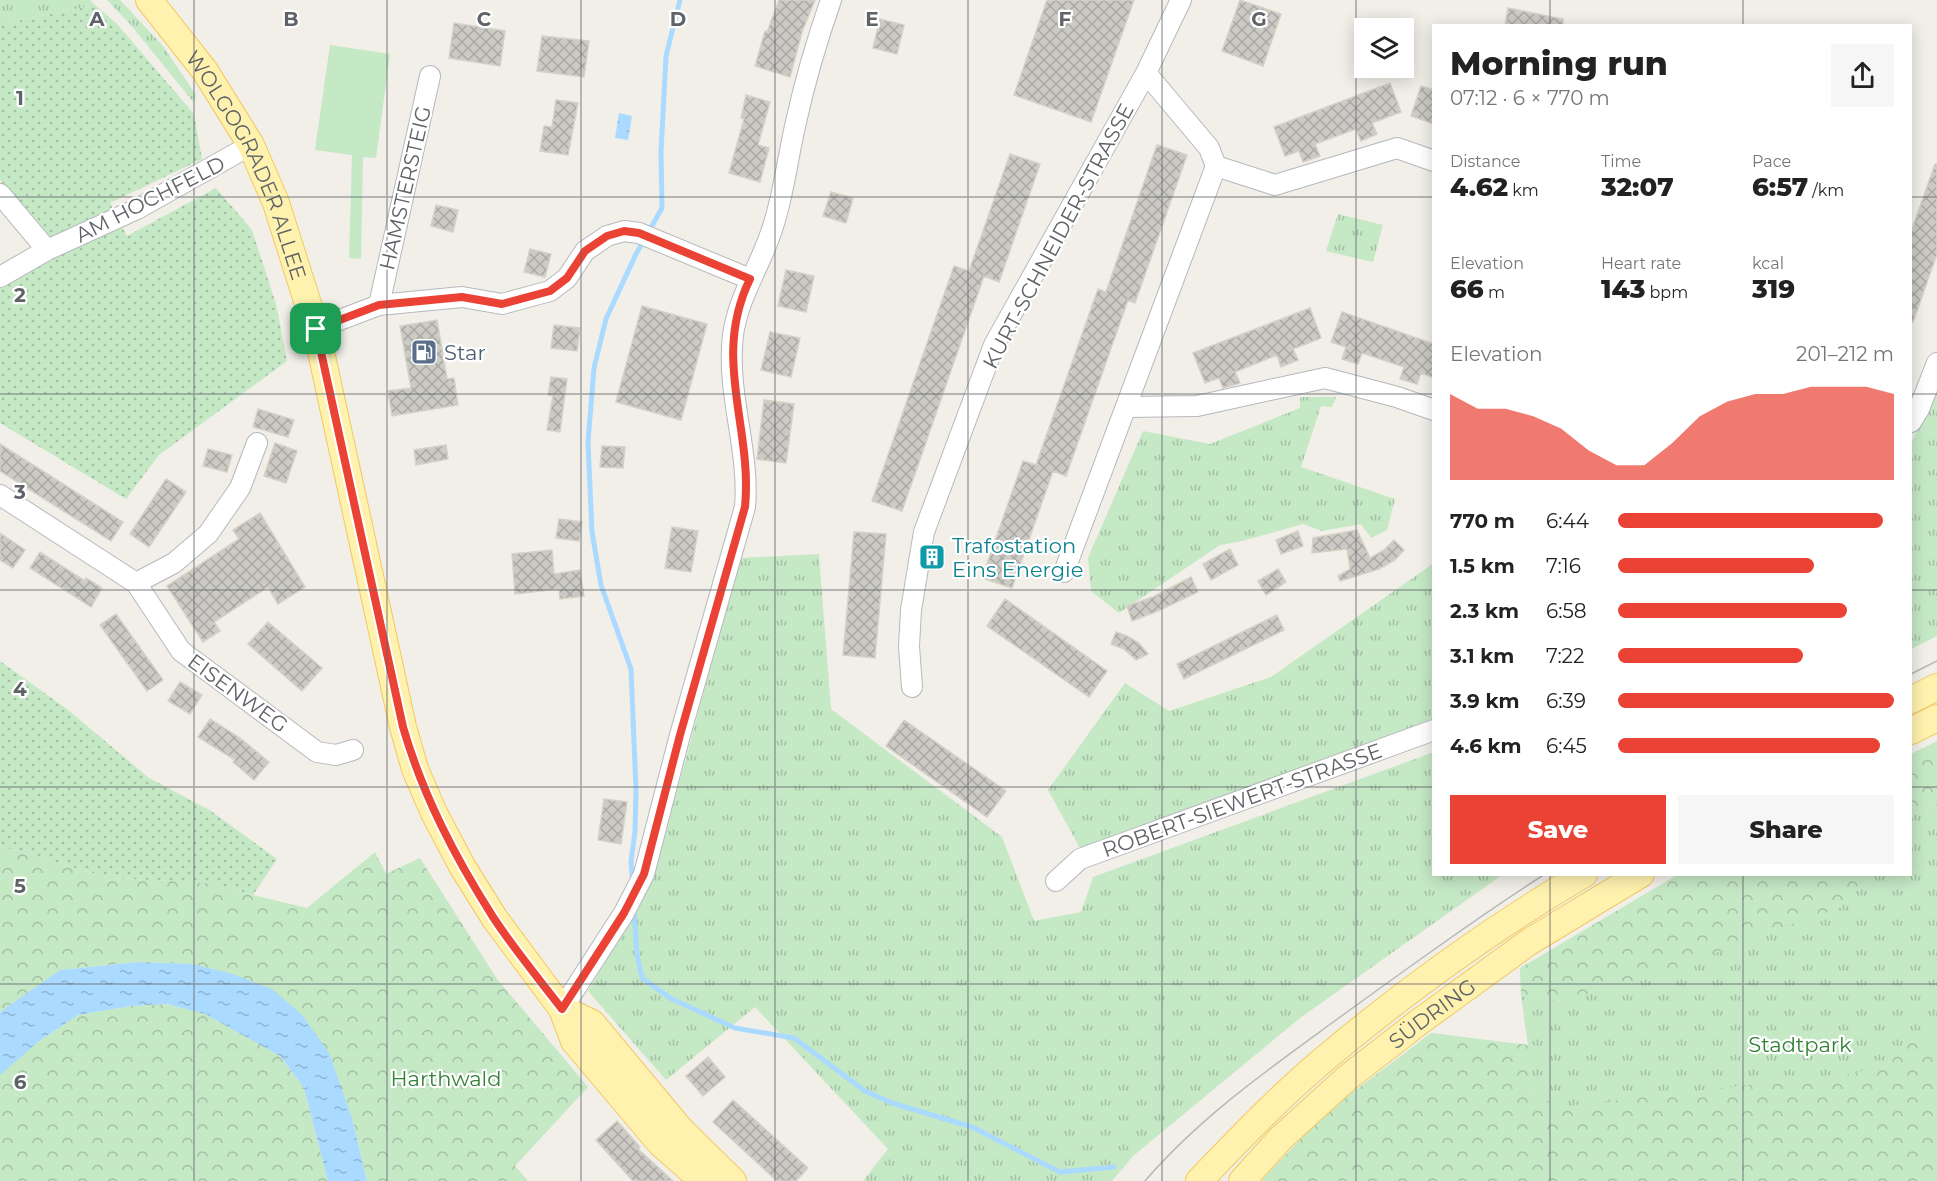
<!DOCTYPE html>
<meta charset="utf-8">
<style>
:root{--surface:#fff;--page:#f6f6f6;--text:#222;--muted:#767676;--accent:#ea4335}
body{margin:0;font-family:Montserrat,sans-serif;background:var(--page);color:var(--text);height:100vh;display:flex;flex-direction:column;font-size:22px;white-space:nowrap}
*{box-sizing:border-box;margin:0}
p{font-size:20px;color:var(--muted)}
.icon{flex:none;width:33px;height:33px;fill:none;stroke:currentColor;stroke-width:2;stroke-linecap:round;stroke-linejoin:round}
.map{position:relative;flex:1;overflow:hidden}
.side{position:absolute;left:1432px;top:24px;width:480px;height:852px;display:flex;flex-direction:column;background:var(--surface);border-radius:0px;box-shadow:0 3px 15px #0003}
.side>*{flex:none}
.buttons{position:absolute;left:1354px;top:18px;display:grid;gap:12px}
.buttons a{display:grid;place-items:center;width:60px;height:60px;border-radius:0px;background:var(--surface);box-shadow:0 3px 15px #0003;font-size:30px}
.pin{position:absolute;display:grid;place-items:center;width:51px;height:51px;color:#fff;margin:-26px;border-radius:12px;box-shadow:0 3px 9px #0006}
.round{display:grid;place-items:center;flex:none;width:63px;height:63px;border-radius:0px;background:var(--page)}
.summary{display:flex;align-items:center;justify-content:space-between;height:102px;padding:0 18px}
h1{font-size:33px;font-weight:800;line-height:45px}
.metrics{display:grid;grid-template-columns:repeat(3,1fr);gap:9px;height:102px;padding:6px 18px}
.metrics div{display:grid;align-content:center}
.metrics b{font-size:26px;font-weight:800}
.metrics small{font-size:16px;font-weight:400}
.metrics p{font-size:16px}
.chart{height:168px;padding:12px 18px}
.chart p{display:flex;justify-content:space-between}
.chart svg{width:100%;height:108px;margin-top:6px;fill:var(--accent);opacity:.7}
.primary-button{display:flex;gap:12px;margin-top:auto;padding:12px 18px}
.primary-button a{flex:1;height:69px;border-radius:0px;background:var(--accent);color:#fff;font-size:24px;font-weight:800;line-height:69px;text-align:center}
.primary-button a+a{background:var(--page);color:var(--text)}
ul{padding:0 18px;list-style:none;font-size:20px}
li{display:grid;grid-template-columns:96px 72px 1fr;align-items:center;height:45px}
li i{height:15px;border-radius:8px;background:var(--accent)}
.map>svg:first-child{display:block}
.grass{fill:url(#grass-tufts)}
.forest{fill:url(#forest-crowns)}
.garden{fill:url(#garden-dots)}
.pitch{fill:#c5e8c5}
.water{fill:url(#water-ripples)}
.lines{fill:none;stroke-linecap:round;stroke-linejoin:round}
.stream{stroke:#aadaff;stroke-width:5}
.building{fill:url(#building-cross-hatch);stroke:#d6d1c6;stroke-width:1.5}
.minor-casing{stroke:#b5b8bc;stroke-width:22}
.major-casing{stroke:#f2c960;stroke-width:28}
.minor{stroke:#fff;stroke-width:20}
.major{stroke:#fff2af;stroke-width:26}
.tram{stroke:#b6b7b8;stroke-width:1.5}
.route-casing{stroke:#fff;stroke-width:12}
.route{stroke:#ea4335;stroke-width:8}
.grid{fill:none;stroke:#5f6368;stroke-width:1.5;stroke-opacity:0.55}
.labels{text-anchor:middle;dominant-baseline:central;stroke-width:4.5;stroke-linejoin:round;paint-order:stroke}
.street-label{font-size:21px;fill:#5f6368;stroke:#fff}
.service-label{font-size:21px;fill:#4e5e75;stroke:#fff;text-anchor:start}
.culture-label{font-size:21px;fill:#0d838f;stroke:#fff;text-anchor:start}
.park-label{font-size:21px;fill:#348238;stroke:#fff}
.grid-label{font-size:20px;text-anchor:middle;font-weight:bold;fill:#5f6368;stroke:#fff;stroke-width:4.5;stroke-linejoin:round;paint-order:stroke}
</style>
<div class="map">
<svg width="1937" height="1181" viewBox="0 0 1937 1181">
<defs>
<pattern id="grass-tufts" width="24" height="20" patternUnits="userSpaceOnUse" patternTransform="scale(1.5)"><rect width="24" height="20" fill="#c5e8c5"/><path d="M3 7l-1-3M5 7V3M7 7l1-3M15 17l-1-3M17 17v-4M19 17l1-3" fill="none" stroke="#a3c0a4"/></pattern>
<pattern id="forest-crowns" width="20" height="18" patternUnits="userSpaceOnUse" patternTransform="scale(1.5)"><rect width="20" height="18" fill="#c5e8c5"/><path d="M2 6a3 3 0 1 1 6 0M12 15a3 3 0 1 1 6 0" fill="none" stroke="#a3c0a4"/></pattern>
<pattern id="garden-dots" width="8" height="8" patternUnits="userSpaceOnUse" patternTransform="scale(1.5)"><rect width="8" height="8" fill="#c5e8c5"/><path d="M2 2h.1M6 6h.1" fill="none" stroke="#a3c0a4" stroke-width="1.8" stroke-linecap="round"/></pattern>
<pattern id="water-ripples" width="26" height="14" patternUnits="userSpaceOnUse" patternTransform="scale(1.5)"><rect width="26" height="14" fill="#aadaff"/><path d="M2 4q2-2 4 0t4 0M15 11q2-2 4 0t4 0" fill="none" stroke="#8eb4d2"/></pattern>
<pattern id="building-cross-hatch" width="8" height="8" patternUnits="userSpaceOnUse" patternTransform="scale(1.5)"><rect width="8" height="8" fill="#cccac5"/><path d="M0 0l8 8M0 8l8-8" fill="none" stroke="#a9a8a4"/></pattern>
</defs>
<rect width="100%" height="100%" fill="#f1efe8"/>
<path class="grass" d="M0,0H90L95,5L7,23L0,27Z
M107,0H120L163,46L196,95L194,103L130,24Z
M1338,214L1383,225L1373,262L1326,251Z
M1937,386V636L1911,649V444Z
M1300,397H1336L1332,407L1321,406L1301,467L1395,499L1387,530L1371,538L1361,524L1322,531L1303,524L1242,541L1220,545L1119,613L1091,591L1088,558L1143,431L1210,444L1300,408Z
M819,554L831,709L1002,837L1034,921L1081,912L1093,877L1434,752V874L1502,875L1300,1018L1133,1156L1112,1181H863L888,1149L755,1007L666,1080L588,991L654,876L740,558Z
M1434,563V721L1081,850L1048,790L1125,683L1169,711L1271,677Z
M1937,804V1181H1497L1542,1098L1528,1091V1045L1521,996L1561,1001L1821,875L1911,874V816Z"/>
<path class="forest" d="M1937,741V804L1911,816V754Z
M0,846L110,878L212,883L253,895L307,908L375,852L386,874L420,858L497,979L588,1087L515,1166L528,1181H367L352,1118L191,964L138,962L60,970L0,1013Z
M1677,875H1865L1842,907L1772,931L1648,979L1561,1001L1521,996L1520,968Z
M167,1004L205,1014L280,1056L304,1088L328,1181H0V1075L3,1071L38,1042L78,1015L131,1006Z
M1431,1033L1528,1045V1091L1561,1107L1739,1086L1841,1076L1886,1064L1913,1039H1937V1181H1261L1324,1114Z"/>
<path class="garden" d="M95,5L117,24L194,114L202,159L110,203L127,236L216,188L252,230L276,304L287,361L159,455L126,499L0,423V279L51,250L0,180V27L7,23Z
M0,661L68,710L149,778L211,811L277,859L253,895L212,883L110,878L0,846Z"/>
<path class="pitch" d="M330,45L390,54L376,158L363,157L361,259L349,258L352,155L315,150Z"/>
<path class="water" d="M619,113L632,116L628,140L615,138Z
M138,962L191,964L230,973L272,989L302,1015L329,1053L352,1118L367,1181H328L304,1088L280,1056L205,1014L167,1004L131,1006L78,1015L38,1042L0,1075V1013L3,1010L60,970Z"/>
<g class="lines">
<path class="stream" d="M632,875L631,861L635,832L636,790L631,669L601,585L592,532L588,442L594,368L606,319L636,254L662,208L661,151L666,56L680,0
M634,910L637,955L642,978L670,998L735,1028L794,1038L865,1091L892,1103L972,1127L1060,1172L1114,1167"/>
</g>
<path class="building" d="M779,0H815L802,32L790,77L755,66L765,31L767,32Z
M1047,0H1134L1091,122L1014,95Z
M1240,0L1281,14L1263,66L1222,51Z
M1508,8L1563,19V26H1505Z
M880,19L904,25L897,54L873,48Z
M454,23L505,31L500,66L449,58Z
M542,36L589,41L584,77L537,71Z
M1390,83L1401,112L1372,123L1377,134L1361,141L1356,129L1315,144L1320,156L1303,162L1299,151L1285,156L1274,127Z
M1421,86L1434,90V124L1411,116Z
M746,95L770,102L758,145L769,148L760,182L729,173L744,119L741,118Z
M556,100L578,103L568,155L540,151L544,126L552,127Z
M1157,145L1187,155L1135,303L1128,300L1066,476L1053,471L1012,588L982,578L1023,461L1036,465L1098,289L1106,292Z
M1010,154L1040,164L999,282L984,276L902,511L872,501L954,266L969,271Z
M1935,164H1937V254L1913,322L1911,321V232Z
M831,192L853,198L846,223L823,216Z
M436,205L458,210L453,232L431,226Z
M530,249L551,254L545,277L524,272Z
M786,270L814,276L806,312L778,306Z
M642,306L707,324L681,420L616,402Z
M1310,308L1321,338L1293,349L1298,360L1281,367L1277,355L1235,372L1240,383L1223,388L1219,378L1205,383L1193,353Z
M1342,312L1434,344V378L1421,373L1417,384L1400,379L1404,367L1362,353L1358,364L1342,359L1346,347L1331,342Z
M437,320L447,379L454,378L458,405L392,416L388,391L411,388L400,326Z
M554,325L580,328L577,351L551,348Z
M770,332L800,338L791,377L761,370Z
M551,377L567,379L560,432L547,430L553,396L548,395Z
M764,400L794,404L786,463L757,459Z
M258,409L294,420L288,437L253,427Z
M275,443L297,451L286,483L264,476Z
M0,444L123,522L111,541L0,471Z
M446,445L448,459L416,465L414,450Z
M602,446L625,447L623,468L600,467Z
M208,449L232,455L227,472L203,466Z
M166,479L186,492L149,547L130,534Z
M260,513L305,587L278,604L268,587L214,622L220,631L203,642L167,586L239,539L233,530Z
M559,519L582,522L579,541L556,538Z
M672,527L698,531L691,572L665,568Z
M1357,530L1370,558L1384,550L1394,540L1404,550L1395,560L1379,569L1340,581L1338,576L1350,569L1347,549L1312,553L1313,538Z
M1298,531L1303,546L1281,554L1276,540Z
M854,532L886,534L875,658L843,655Z
M0,533L25,550L13,568L0,560Z
M1230,549L1238,565L1211,580L1203,564Z
M552,550L554,574L580,570L584,596L560,599L559,589L515,594L512,554Z
M40,552L85,581L86,578L102,588L91,607L30,568Z
M1278,569L1286,582L1266,595L1258,581Z
M1191,577L1198,592L1158,611L1132,621L1127,606L1153,597Z
M1005,599L1107,671L1089,697L987,626Z
M116,614L163,680L147,691L100,625Z
M1277,615L1284,630L1184,679L1177,664Z
M268,622L322,668L302,691L248,644Z
M1116,632L1127,636L1139,643L1148,654L1136,660L1124,649L1111,644Z
M180,682L202,695L190,714L168,701Z
M210,719L240,738L269,762L254,780L233,762L235,760L198,737Z
M904,720L1006,791L987,817L886,746Z
M604,799L627,802L621,844L598,840Z
M708,1057L725,1077L703,1096L686,1076Z
M733,1100L808,1168L796,1181H777L713,1122Z
M617,1121L640,1147L638,1149L673,1181H633L596,1140Z"/>
<g class="lines">
<defs>
<path id="minor" d="M1216,166L1275,185L1397,148L1434,161
M0,194L47,250
M0,277L47,250L137,209L251,145
M379,305L462,297L502,304L550,291L567,278L585,251L607,236L624,231L639,233L750,279
M316,329L379,305L430,76
M1127,407L1197,406L1325,378L1397,397L1434,410
M1911,422L1919,409L1937,363
M0,495L136,583L181,651L317,752L336,755L353,750
M1064,572L1216,166L1209,148L1146,73
M136,583L174,563L208,534L240,488L257,443
M912,687L909,646L911,610L924,532L994,345L1146,73L1181,0
M1056,881L1080,859L1434,730
M562,1009L624,913L644,874L680,735L745,507C750,450 726,393 733,335C738,299 757,271 769,238C783,201 787,160 796,122C805,81 817,40 831,0"/>
<g id="major">
<path id="s1" d="M149,0L205,71L251,145L276,203L316,329L403,727L415,769L434,813L462,866L495,919L562,1009L574,1041L660,1143L703,1181"/>
<path d="M1911,700L1937,687"/>
<path d="M1911,731L1937,718"/>
<path d="M562,1009L592,1023L681,1130L733,1181"/>
<path d="M1199,1181C1242,1136 1286,1090 1334,1051C1412,986 1496,926 1584,874"/>
<path id="s2" d="M1242,1181L1281,1138L1347,1078L1419,1022L1529,942L1641,874"/>
</g>
</defs>
<use href="#minor" class="minor-casing"/>
<use href="#major" class="major-casing"/>
<use href="#minor" class="minor"/>
<use href="#major" class="major"/>
<path class="tram" d="M1911,674L1937,661
M1145,1181C1200,1117 1269,1069 1336,1020C1405,970 1474,920 1545,874"/>
</g>
<g class="lines">
<defs>
<path id="route" d="M624,231L639,233L750,279C711,359 753,427 745,507L680,735L644,874L624,913L562,1009C539,979 514,949 493,917C455,857 423,796 403,727L316,329L379,305L462,297L502,304L550,291L567,278L585,251L607,236Z"/>
</defs>
<use href="#route" class="route-casing"/>
<use href="#route" class="route"/>
</g>
<path class="grid" d="M194,0V1181M387,0V1181M581,0V1181M775,0V1181M968,0V1181M1162,0V1181M1356,0V1181M1550,0V26M1743,0V26M0,197H1434M1911,197H1937M0,394H1434M1911,394H1937M0,590H1434M1911,590H1937M0,787H1434M1911,787H1937M1550,874V1181M1743,874V1181M0,984H1937"/>
<defs>
<symbol id="fuel-square" viewBox="-11 -11 22 22"><rect x="-9" y="-9" width="18" height="18" rx="4" fill="#5c6f8a" stroke="#fff"/><path d="M-5.5-6h7V0h2V4h1.3V-2.5L3-4.5l.8-.8L6-3V5H2.5V1h-1V6h-7ZM-4.2-4.7v3.2H.2V-4.7Z" fill="#fff"/></symbol>
<symbol id="building-square" viewBox="-11 -11 22 22"><rect x="-9" y="-9" width="18" height="18" rx="4" fill="#0f9aa8" stroke="#fff"/><path d="M-4-6H4V6H1V3H-1V6H-4ZM-2.5-4.3h1.7v1.8h-1.7ZM.8-4.3h1.7v1.8H.8ZM-2.5-1h1.7V.8h-1.7ZM.8-1h1.7V.8H.8Z" fill="#fff"/></symbol>
</defs>
<g fill-rule="evenodd">
<use href="#fuel-square" x="409" y="337" width="30" height="30"/>
<use href="#building-square" x="917" y="542" width="30" height="30"/>
</g>
<g class="labels">
<g class="street-label">
<text stroke="none"><textPath href="#s1" startOffset="194">WOLGOGRADER ALLEE</textPath></text>
<text transform="translate(405 188) rotate(-77)">HAMSTERSTEIG</text>
<text transform="translate(150 199) rotate(-27)">AM HOCHFELD</text>
<text transform="translate(1058 236) rotate(-62)">KURT-SCHNEIDER-STRASSE</text>
<text transform="translate(238 693) rotate(36)">EISENWEG</text>
<text transform="translate(1242 800) rotate(-20)">ROBERT-SIEWERT-STRASSE</text>
<text stroke="none"><textPath href="#s2" startOffset="254">SÜDRING</textPath></text>
</g>
<g class="service-label">
<text x="444" y="352">Star</text>
</g>
<g class="culture-label">
<text x="952" y="545">Trafostation<tspan x="952" dy="24">Eins Energie</tspan></text>
</g>
<g class="park-label">
<text x="1800" y="1044">Stadtpark</text>
<text x="446" y="1078">Harthwald</text>
</g>
</g>
<g class="grid-label">
<text x="97" y="26">A</text>
<text x="291" y="26">B</text>
<text x="484" y="26">C</text>
<text x="678" y="26">D</text>
<text x="872" y="26">E</text>
<text x="1065" y="26">F</text>
<text x="1259" y="26">G</text>
<text x="20" y="105">1</text>
<text x="20" y="302">2</text>
<text x="20" y="499">3</text>
<text x="20" y="696">4</text>
<text x="20" y="893">5</text>
<text x="20" y="1089">6</text>
</g>
</svg>
<div class="buttons">
<a><svg class="icon" aria-label="layers" viewBox="0 0 24 24"><path d="M12 4l9 5-9 5-9-5zM3 14l9 5 9-5"/></svg></a>
</div>
<div class="pin" style="left:316px;top:329px;background:#1e9e55"><svg class="icon" aria-label="arrive" viewBox="0 0 24 24"><path d="M6 21V4h12l-3 4 3 4H6"/></svg></div>
<section class="side">
<div class="summary"><div><h1>Morning run</h1><p>07:12 · 6 × 770 m</p></div><a class="round"><svg class="icon" aria-label="share" viewBox="0 0 24 24"><path d="M12 15V3M7 8l5-5 5 5M5 13v7h14v-7"/></svg></a></div>
<div class="metrics">
<div><p>Distance</p><b>4.62<small> km</small></b></div>
<div><p>Time</p><b>32:07</b></div>
<div><p>Pace</p><b>6:57<small> /km</small></b></div>
</div>
<div class="metrics">
<div><p>Elevation</p><b>66<small> m</small></b></div>
<div><p>Heart rate</p><b>143<small> bpm</small></b></div>
<div><p>kcal</p><b>319</b></div>
</div>
<div class="chart"><p><span>Elevation</span>201–212 m</p>
<svg viewBox="0 0 160 44" preserveAspectRatio="none"><path d="M0 44V9L10 15L20 15L30 18L40 23L50 32L60 38L70 38L80 29L90 18L100 12L110 9L120 9L130 6L140 6L150 6L160 9V44z"/></svg>
</div>
<ul>
<li><b>770 m</b>6:44<i style="width:96%"></i></li>
<li><b>1.5 km</b>7:16<i style="width:71%"></i></li>
<li><b>2.3 km</b>6:58<i style="width:83%"></i></li>
<li><b>3.1 km</b>7:22<i style="width:67%"></i></li>
<li><b>3.9 km</b>6:39<i style="width:100%"></i></li>
<li><b>4.6 km</b>6:45<i style="width:95%"></i></li>
</ul>
<div class="primary-button"><a>Save</a><a>Share</a></div>
</section>
</div>
